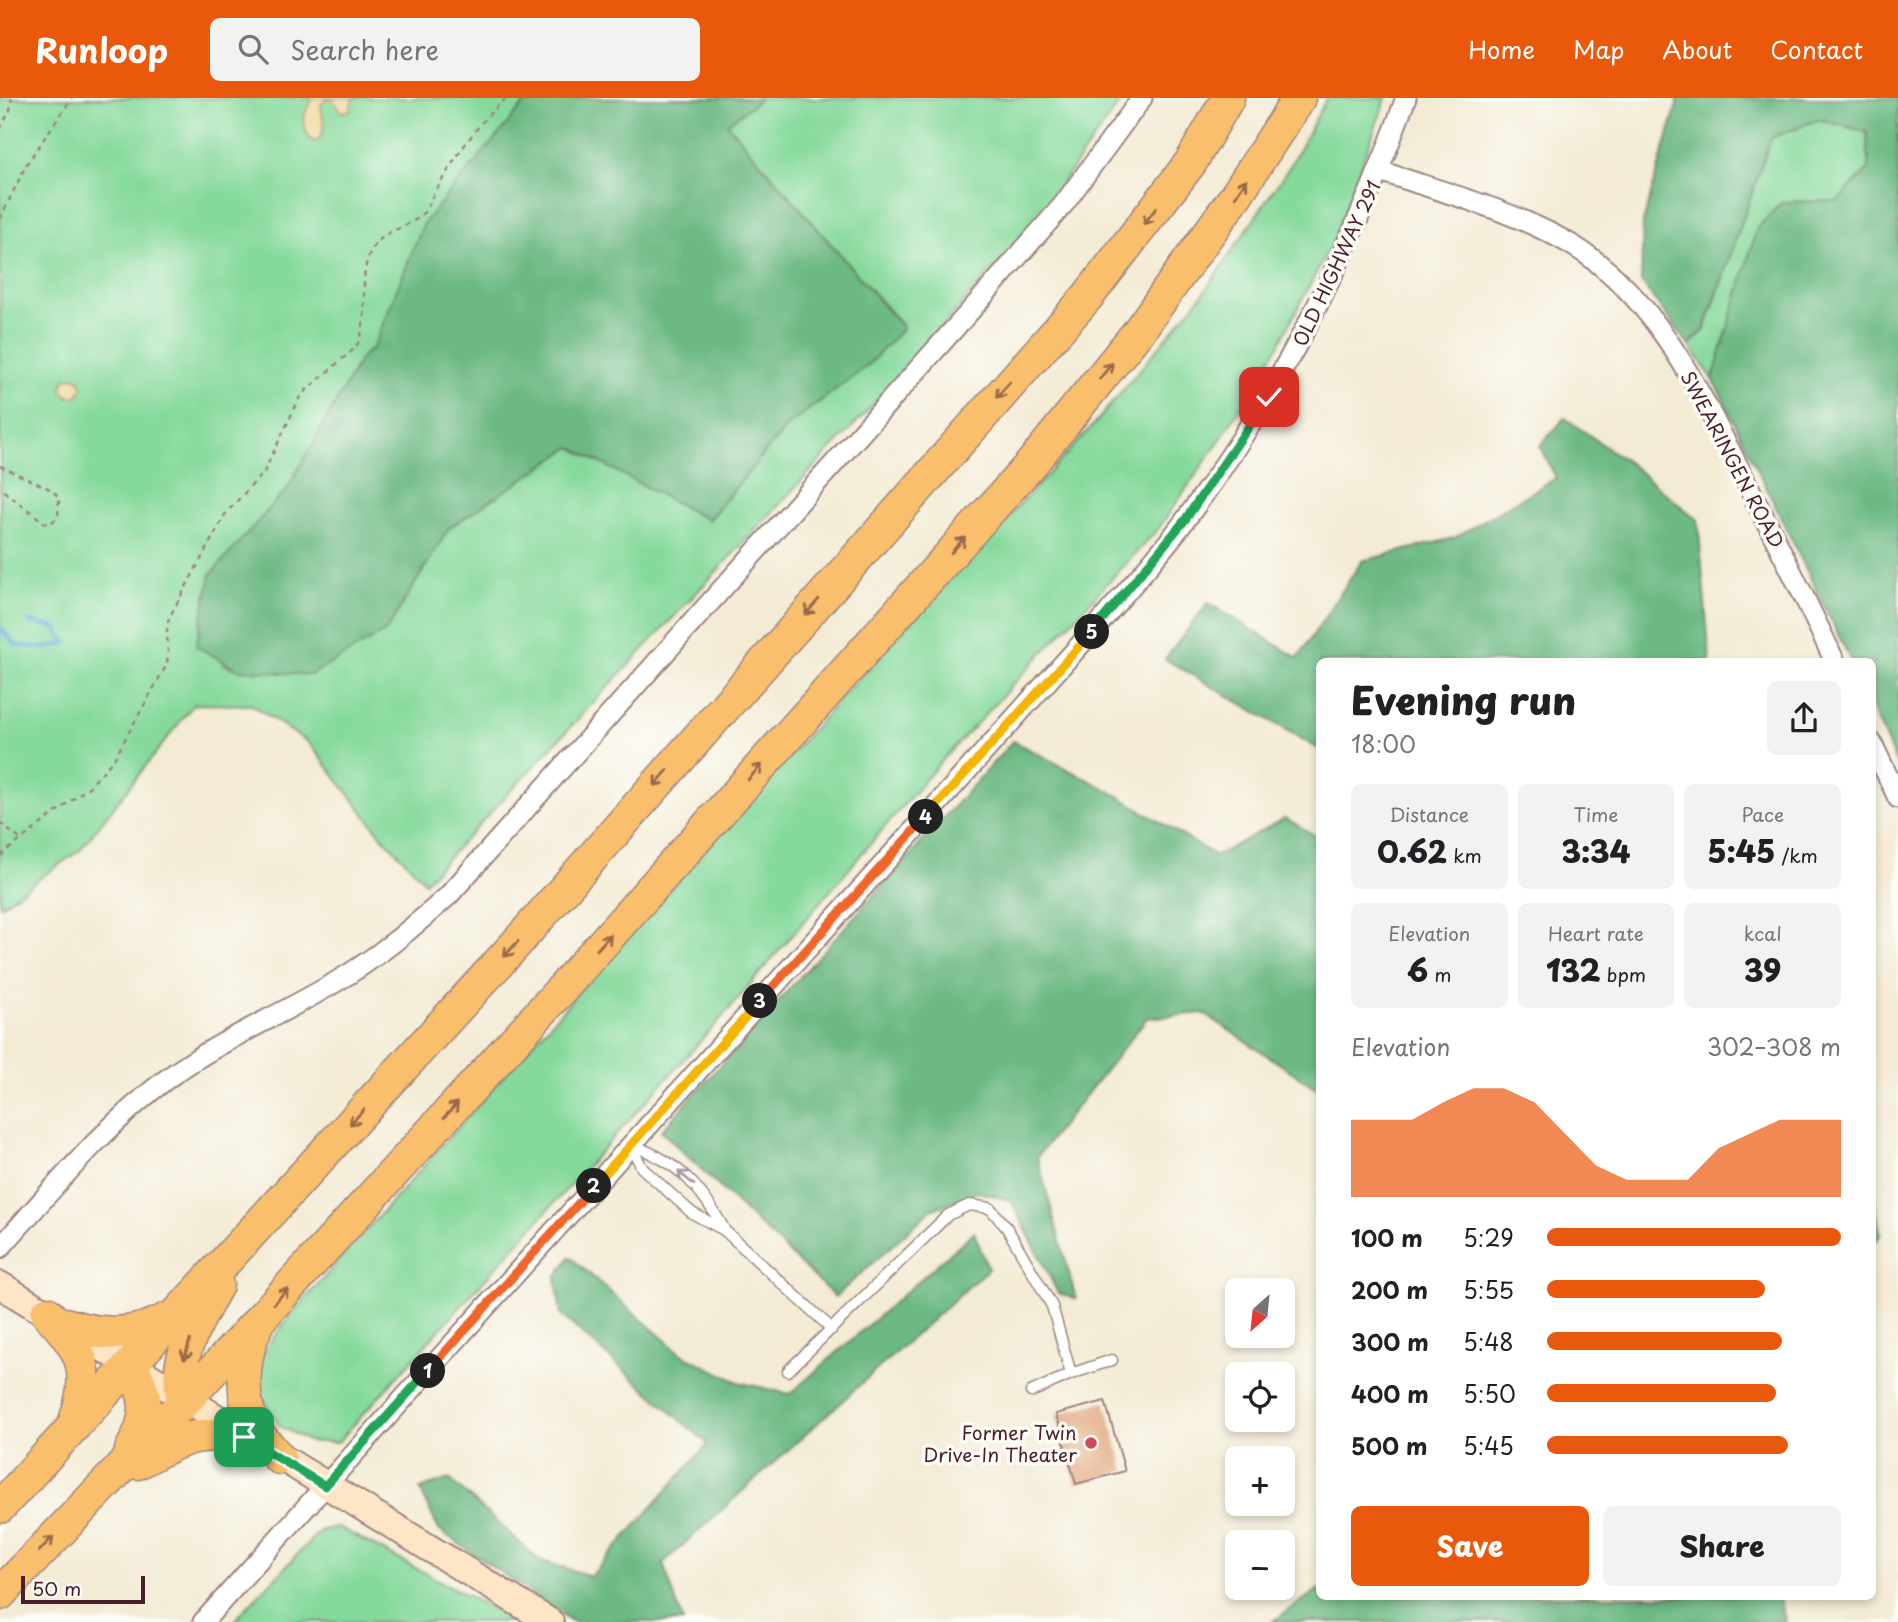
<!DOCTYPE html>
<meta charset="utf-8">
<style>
:root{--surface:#fff;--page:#f2f2f2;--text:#202124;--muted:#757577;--accent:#ea580c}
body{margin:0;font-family:"Playpen Sans",sans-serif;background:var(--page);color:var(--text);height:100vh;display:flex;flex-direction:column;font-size:26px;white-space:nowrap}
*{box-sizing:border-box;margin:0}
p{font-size:23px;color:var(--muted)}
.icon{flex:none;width:38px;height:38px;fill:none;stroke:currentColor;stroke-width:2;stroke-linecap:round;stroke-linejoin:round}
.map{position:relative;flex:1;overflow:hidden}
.panel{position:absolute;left:1316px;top:560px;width:560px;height:942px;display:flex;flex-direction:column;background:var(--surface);border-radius:10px;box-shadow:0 4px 10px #0003}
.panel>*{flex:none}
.needle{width:46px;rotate:207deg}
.tools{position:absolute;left:1225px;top:1180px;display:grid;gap:14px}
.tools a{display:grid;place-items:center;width:70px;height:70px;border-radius:10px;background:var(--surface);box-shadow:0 4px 10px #0003;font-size:35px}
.scale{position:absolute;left:21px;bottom:18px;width:124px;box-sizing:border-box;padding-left:7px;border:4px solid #4a1f2b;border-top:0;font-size:19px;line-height:24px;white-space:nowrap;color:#4a1f2b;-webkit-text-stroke:5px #fdfcf7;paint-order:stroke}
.pin{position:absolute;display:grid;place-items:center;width:60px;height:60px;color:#fff;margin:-30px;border-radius:14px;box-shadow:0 4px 10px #0006}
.km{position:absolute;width:35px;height:35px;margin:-18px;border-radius:50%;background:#222;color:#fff;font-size:19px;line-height:35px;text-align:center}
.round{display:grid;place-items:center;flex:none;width:74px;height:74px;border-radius:10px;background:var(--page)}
.headline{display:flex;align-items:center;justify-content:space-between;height:119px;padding:0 35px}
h1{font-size:38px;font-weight:800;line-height:52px}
.figures{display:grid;grid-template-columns:repeat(3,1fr);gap:10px;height:119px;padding:7px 35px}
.figures div{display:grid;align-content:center;border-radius:10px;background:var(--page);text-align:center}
.figures b{font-size:30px;font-weight:800}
.figures small{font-size:19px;font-weight:400}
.figures p{font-size:19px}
.chart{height:196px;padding:14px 35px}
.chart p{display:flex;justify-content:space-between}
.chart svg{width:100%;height:126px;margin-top:7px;fill:var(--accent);opacity:.7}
.action{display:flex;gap:14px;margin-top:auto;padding:14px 35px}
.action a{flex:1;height:80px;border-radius:10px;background:var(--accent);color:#fff;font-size:28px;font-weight:800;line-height:80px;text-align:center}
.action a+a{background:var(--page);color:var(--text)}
ul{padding:0 35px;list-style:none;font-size:23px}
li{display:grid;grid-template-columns:112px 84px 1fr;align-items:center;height:52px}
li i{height:18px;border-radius:9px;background:var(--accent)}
header{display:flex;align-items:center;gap:42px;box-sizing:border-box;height:98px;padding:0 35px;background:var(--accent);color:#fff}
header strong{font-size:33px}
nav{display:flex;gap:38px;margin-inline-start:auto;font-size:24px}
.search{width:490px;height:63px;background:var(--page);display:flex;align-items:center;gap:18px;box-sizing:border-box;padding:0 24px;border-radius:10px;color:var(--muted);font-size:26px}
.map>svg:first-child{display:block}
.green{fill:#85d99b;stroke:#687c63;stroke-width:2}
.forest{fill:#6cb983;stroke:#5b6c57;stroke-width:2}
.sand{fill:#eeda9e;stroke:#9c7c64;stroke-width:2}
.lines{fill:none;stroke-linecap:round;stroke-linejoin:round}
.stream{stroke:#56aad2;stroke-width:5}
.building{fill:#dd9b6d}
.service-casing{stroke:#9e8580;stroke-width:13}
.minor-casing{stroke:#9e8580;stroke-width:23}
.secondary-casing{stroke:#9e8580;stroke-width:30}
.trunk-casing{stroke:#9e8580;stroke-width:35}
.path{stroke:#9e8580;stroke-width:2.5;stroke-dasharray:5 5;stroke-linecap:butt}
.service{stroke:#fff;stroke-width:10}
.minor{stroke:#fff;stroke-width:19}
.secondary{stroke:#fde5c5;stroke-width:26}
.trunk{stroke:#f9bf6d;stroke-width:32}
.oneway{stroke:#996749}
.oneway2{stroke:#ae9aa0}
.split-1-casing{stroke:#fff;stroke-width:14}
.split-2-casing{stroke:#fff;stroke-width:14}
.split-3-casing{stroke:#fff;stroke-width:14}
.split-4-casing{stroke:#fff;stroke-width:14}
.split-5-casing{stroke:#fff;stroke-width:14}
.split-6-casing{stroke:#fff;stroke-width:14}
.split-1{stroke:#22a559;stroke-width:9}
.split-2{stroke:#f0652b;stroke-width:9}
.split-3{stroke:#f5b400;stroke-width:9}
.split-4{stroke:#f0652b;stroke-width:9}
.split-5{stroke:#f5b400;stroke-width:9}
.split-6{stroke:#22a559;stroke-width:9}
.poi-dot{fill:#d1495b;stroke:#fdfcf7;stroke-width:2.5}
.labels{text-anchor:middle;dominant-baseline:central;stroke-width:7;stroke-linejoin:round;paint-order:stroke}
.street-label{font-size:19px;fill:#4a1f2b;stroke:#fdfcf7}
.poi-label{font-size:19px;fill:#4a1f2b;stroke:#fdfcf7;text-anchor:end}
</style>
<header>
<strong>Runloop</strong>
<div class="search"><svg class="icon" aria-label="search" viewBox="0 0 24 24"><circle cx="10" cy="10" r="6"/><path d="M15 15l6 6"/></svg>Search here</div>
<nav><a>Home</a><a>Map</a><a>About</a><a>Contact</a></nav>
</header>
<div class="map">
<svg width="1898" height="1524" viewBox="0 0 1898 1524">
<rect width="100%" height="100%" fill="#fdfcf7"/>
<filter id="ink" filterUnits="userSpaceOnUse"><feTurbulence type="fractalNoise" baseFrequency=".0143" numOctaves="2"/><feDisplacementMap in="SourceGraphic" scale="14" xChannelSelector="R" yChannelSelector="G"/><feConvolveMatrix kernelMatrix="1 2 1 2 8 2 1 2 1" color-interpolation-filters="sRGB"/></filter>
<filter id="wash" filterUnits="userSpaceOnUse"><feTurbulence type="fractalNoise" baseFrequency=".00686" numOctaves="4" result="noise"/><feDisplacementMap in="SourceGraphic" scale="28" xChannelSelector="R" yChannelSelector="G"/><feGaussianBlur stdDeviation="1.57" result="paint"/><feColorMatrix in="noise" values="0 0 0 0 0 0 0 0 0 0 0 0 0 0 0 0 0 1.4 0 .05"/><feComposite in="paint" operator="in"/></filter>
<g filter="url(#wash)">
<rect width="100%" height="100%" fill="#f3ebd4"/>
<path class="green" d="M0,0H556L223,566L239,572L386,533L449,430L571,349L709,422L788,327L867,268L903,229L727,26L761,0H1123L1034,124L883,296L425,784L382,738L309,645L252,607L194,606L80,752L0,808Z
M1327,0H1386L1335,139L1277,250L1220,342L1158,431L936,669L723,918L338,1344H310L280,1328L260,1295V1257L295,1212L850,590L1097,323L1203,196L1290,68Z
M1819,21L1867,34L1869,70L1838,103L1782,104L1758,130L1713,281L1689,247L1705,232L1771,40Z
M338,1429L517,1524H233L320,1433Z"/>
<path class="forest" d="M529,0H761L727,26L903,230L867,268L788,327L708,422L571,349L449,430L386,533L311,577L239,572L196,548L211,476L287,391L362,258L373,250L424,125Z
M1679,0H1898V669L1873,612L1872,564L1851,563L1713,281L1757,130L1782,104L1838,103L1869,70L1867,34L1819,21L1771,40L1704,232L1689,247L1641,184L1643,124Z
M1565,320L1630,366L1698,422L1710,563L1320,564L1319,651L1165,561L1208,505L1298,560L1362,463L1454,440L1556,380L1540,348Z
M1013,643L1108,692L1216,758L1285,720L1319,740V992L1203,915L1147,920L1037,1059L1076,1201L1058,1195L1011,1102L977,1094L931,1112L835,1199L661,1033Z
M1873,1097L1881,1137L1873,1146H1872Z
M974,1134L988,1171L663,1465L683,1524H573L439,1432L420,1391L449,1381L539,1462L591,1478L708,1346L561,1217L556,1179L570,1159L681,1256L738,1284L790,1296Z
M1319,1491L1320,1498H1778L1786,1524H1272Z"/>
<path class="sand" d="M313,0H329L321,6C322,19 328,32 317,43L310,42C300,19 302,21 313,0Z
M331,0H353L350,12L342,14Z
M62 289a10 10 0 1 1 20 0a10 10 0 1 1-20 0Z"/>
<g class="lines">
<path class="stream" d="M0,530L16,547L45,550L66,545L55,529L30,524"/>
</g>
<g id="blocks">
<path class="building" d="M1105,1303L1125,1373L1076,1386L1056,1316Z"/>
</g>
</g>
<g filter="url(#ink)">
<use href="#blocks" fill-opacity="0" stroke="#9e8580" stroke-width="2"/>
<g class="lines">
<defs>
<path id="service" d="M631,1047L642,1070L692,1115L724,1132L832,1231
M631,1047C678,1063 701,1089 724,1131
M788,1273L948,1117L969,1107L990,1110L1007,1130L1052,1208L1071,1276L1112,1262
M1031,1294L1071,1276"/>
<path id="minor" d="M1380,73C1445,95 1513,112 1572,147C1656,197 1700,295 1743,378C1775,440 1806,501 1835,564
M1872,645L1898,700
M0,1150C53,1091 104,1028 168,980C220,942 279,918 334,885C376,861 412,830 448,798L979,203L1063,107L1142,0
M203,1524L1098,527C1127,492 1159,458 1186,421C1282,292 1352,151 1406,0"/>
<path id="secondary" d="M0,1187L550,1524"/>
<path id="trunk" d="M47,1215C84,1253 93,1274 74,1326
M65,1226C102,1238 133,1239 167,1221
M256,1229C243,1260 239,1299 255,1330C260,1340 271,1350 279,1360
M131,1266C148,1301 151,1317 131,1352
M185,1303C168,1267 201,1218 217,1187
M138,1365C182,1341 193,1333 245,1339
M0,1409L514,848L1088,198L1191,64L1228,0
M0,1496L185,1303L560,893L1032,365L1138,234L1237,96L1299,0"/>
</defs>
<use href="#service" class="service-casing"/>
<use href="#minor" class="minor-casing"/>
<use href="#secondary" class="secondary-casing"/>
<use href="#trunk" class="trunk-casing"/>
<path class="path" d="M0,31L10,12L12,0
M0,121L26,67L72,0
M0,368L52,392L59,400L58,419L50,426L45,425L0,390
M0,725L20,741
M0,758L90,688L114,661L166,568C171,552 164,536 169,520L226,415L264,374L301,297L356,249C372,218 358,189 368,160C380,127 410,133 425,113C429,108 431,100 435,94C455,61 476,25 507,0"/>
<use href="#service" class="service"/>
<use href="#minor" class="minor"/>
<use href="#secondary" class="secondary"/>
<use href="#trunk" class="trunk"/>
</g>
<defs><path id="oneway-shaft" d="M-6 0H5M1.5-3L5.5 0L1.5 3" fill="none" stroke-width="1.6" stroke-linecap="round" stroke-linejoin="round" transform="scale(1.75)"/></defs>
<g class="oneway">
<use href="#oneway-shaft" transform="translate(1241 90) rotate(-57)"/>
<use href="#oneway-shaft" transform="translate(1150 118) rotate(128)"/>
<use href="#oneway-shaft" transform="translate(1106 273) rotate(-51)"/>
<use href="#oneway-shaft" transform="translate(1003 292) rotate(132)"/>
<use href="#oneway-shaft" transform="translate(958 447) rotate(-48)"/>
<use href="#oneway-shaft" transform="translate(812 509) rotate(131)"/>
<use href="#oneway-shaft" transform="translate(755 674) rotate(-48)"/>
<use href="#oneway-shaft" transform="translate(661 680) rotate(131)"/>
<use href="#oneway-shaft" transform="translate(604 844) rotate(-48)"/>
<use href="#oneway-shaft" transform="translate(511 851) rotate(132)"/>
<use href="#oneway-shaft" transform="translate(451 1012) rotate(-48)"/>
<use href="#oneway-shaft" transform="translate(357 1019) rotate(133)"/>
<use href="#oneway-shaft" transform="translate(281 1198) rotate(-48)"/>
<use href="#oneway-shaft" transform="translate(187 1252) rotate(107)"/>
<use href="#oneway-shaft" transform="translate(46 1446) rotate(-46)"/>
</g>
<use class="oneway2" href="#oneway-shaft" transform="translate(686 1080) rotate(-140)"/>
</g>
<g class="lines" filter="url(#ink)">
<defs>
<path id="split-1" d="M244,1339L325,1388L428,1273"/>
<path id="split-2" d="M428,1273L594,1088"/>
<path id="split-3" d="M594,1088L760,903"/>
<path id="split-4" d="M760,903L926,719"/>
<path id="split-5" d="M926,719L1092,534"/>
<path id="split-6" d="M1092,534L1185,422L1269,299"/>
</defs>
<use href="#split-1" class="split-1-casing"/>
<use href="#split-2" class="split-2-casing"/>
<use href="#split-3" class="split-3-casing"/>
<use href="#split-4" class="split-4-casing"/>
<use href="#split-5" class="split-5-casing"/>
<use href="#split-6" class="split-6-casing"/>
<use href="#split-1" class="split-1"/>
<use href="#split-2" class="split-2"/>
<use href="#split-3" class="split-3"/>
<use href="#split-4" class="split-4"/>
<use href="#split-5" class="split-5"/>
<use href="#split-6" class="split-6"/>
</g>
<circle class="poi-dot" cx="1091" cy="1345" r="7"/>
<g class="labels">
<g class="street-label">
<text transform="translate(1336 165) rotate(-65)">OLD HIGHWAY 291</text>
<text transform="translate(1733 361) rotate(62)">SWEARINGEN ROAD</text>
</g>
<g class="poi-label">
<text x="1077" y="1334">Former Twin<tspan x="1077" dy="22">Drive-In Theater</tspan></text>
</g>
</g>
</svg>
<div class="tools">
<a><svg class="needle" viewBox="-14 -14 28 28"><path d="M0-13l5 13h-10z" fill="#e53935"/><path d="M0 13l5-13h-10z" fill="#757577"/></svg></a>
<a><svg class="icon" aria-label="locate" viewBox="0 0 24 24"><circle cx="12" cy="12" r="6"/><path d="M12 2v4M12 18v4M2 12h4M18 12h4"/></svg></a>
<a>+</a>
<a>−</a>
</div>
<div class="scale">50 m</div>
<div class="pin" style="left:244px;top:1339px;background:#1e9e55"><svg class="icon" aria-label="arrive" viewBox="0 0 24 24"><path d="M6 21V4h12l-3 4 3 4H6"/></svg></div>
<div class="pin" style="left:1269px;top:299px;background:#d93025"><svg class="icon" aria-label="check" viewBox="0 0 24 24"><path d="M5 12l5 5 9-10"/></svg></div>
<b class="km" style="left:428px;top:1273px">1</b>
<b class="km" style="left:594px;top:1088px">2</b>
<b class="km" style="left:760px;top:903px">3</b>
<b class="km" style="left:926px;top:719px">4</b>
<b class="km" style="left:1092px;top:534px">5</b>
<section class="panel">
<div class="headline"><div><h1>Evening run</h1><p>18:00</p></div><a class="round"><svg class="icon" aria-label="share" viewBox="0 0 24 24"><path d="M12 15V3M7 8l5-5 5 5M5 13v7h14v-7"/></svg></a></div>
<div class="figures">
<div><p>Distance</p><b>0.62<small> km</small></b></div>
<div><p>Time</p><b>3:34</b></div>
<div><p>Pace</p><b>5:45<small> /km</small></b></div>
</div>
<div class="figures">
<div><p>Elevation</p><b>6<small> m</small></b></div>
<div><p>Heart rate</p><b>132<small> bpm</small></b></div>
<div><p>kcal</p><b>39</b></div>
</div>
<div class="chart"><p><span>Elevation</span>302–308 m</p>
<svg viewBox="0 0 160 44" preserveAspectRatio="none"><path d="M0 44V17L10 17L20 17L30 11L40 6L50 6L60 11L70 22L80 33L90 38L100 38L110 38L120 27L130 22L140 17L150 17L160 17V44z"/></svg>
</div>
<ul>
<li><b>100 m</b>5:29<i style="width:100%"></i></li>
<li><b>200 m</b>5:55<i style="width:74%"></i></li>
<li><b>300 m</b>5:48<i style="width:80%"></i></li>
<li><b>400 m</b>5:50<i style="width:78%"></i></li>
<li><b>500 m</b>5:45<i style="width:82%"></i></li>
</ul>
<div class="action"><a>Save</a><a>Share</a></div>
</section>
</div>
